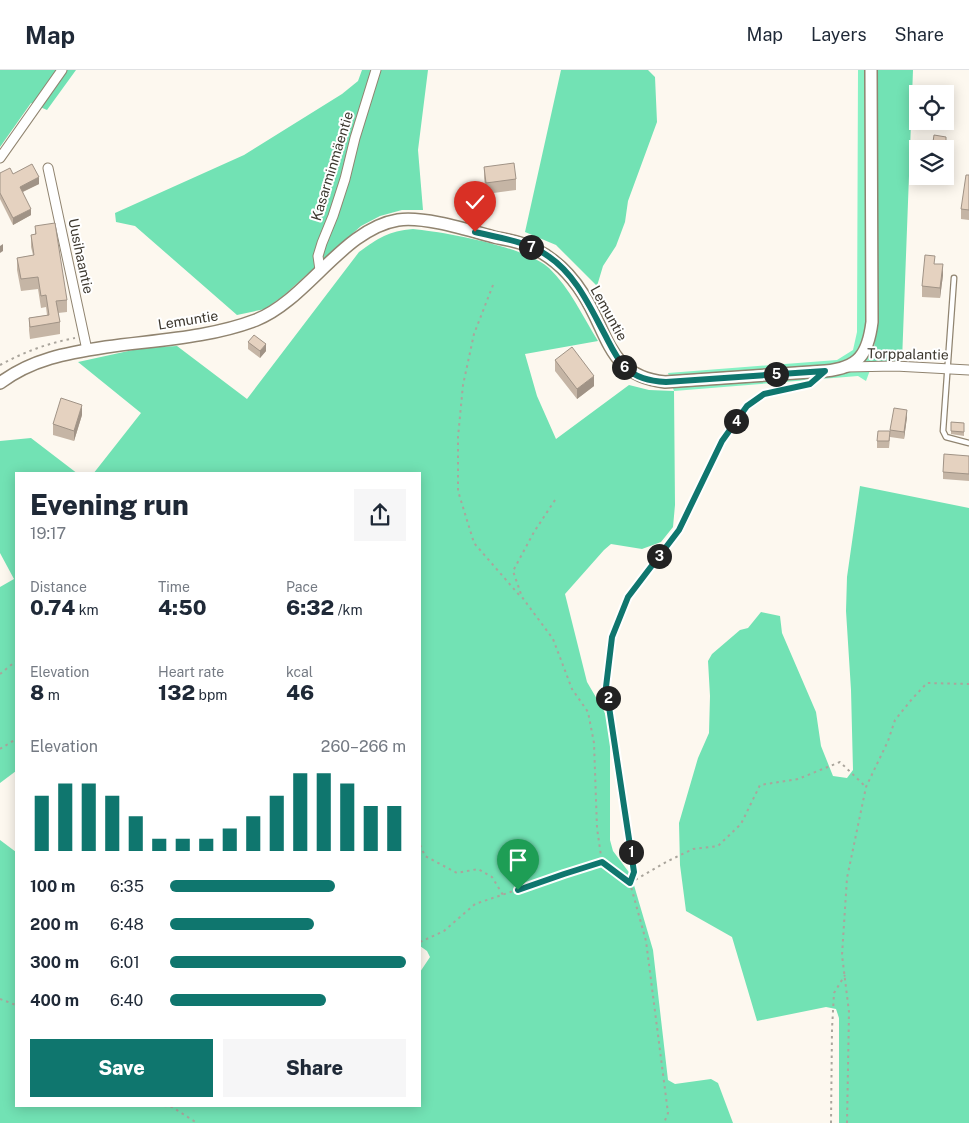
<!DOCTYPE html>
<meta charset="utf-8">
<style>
:root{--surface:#fff;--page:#f6f6f7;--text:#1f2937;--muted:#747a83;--line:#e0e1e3;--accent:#0f766e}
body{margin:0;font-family:"Public Sans",sans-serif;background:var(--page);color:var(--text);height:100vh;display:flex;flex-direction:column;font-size:19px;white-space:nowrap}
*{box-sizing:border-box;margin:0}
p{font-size:16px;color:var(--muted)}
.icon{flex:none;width:28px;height:28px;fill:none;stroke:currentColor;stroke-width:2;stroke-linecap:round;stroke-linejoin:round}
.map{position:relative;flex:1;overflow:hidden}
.side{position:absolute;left:15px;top:402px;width:406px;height:635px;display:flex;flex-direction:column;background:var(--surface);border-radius:0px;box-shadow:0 2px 12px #0003}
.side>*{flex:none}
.fabs{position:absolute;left:909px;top:15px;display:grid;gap:10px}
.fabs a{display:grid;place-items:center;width:45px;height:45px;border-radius:0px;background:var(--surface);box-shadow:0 2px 12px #0003;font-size:25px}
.pin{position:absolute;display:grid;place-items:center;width:42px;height:42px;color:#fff;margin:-51px -21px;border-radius:50% 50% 50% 0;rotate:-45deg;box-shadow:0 0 5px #0007}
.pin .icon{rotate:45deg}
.km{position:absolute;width:25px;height:25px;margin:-12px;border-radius:50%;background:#222;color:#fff;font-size:14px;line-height:25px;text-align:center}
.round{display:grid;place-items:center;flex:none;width:52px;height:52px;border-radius:0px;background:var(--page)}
.head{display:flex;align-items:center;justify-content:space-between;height:85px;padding:0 15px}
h1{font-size:28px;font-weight:800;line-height:38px}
.stats{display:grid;grid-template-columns:repeat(3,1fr);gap:8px;height:85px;padding:5px 15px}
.stats div{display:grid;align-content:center}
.stats b{font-size:21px;font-weight:800}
.stats small{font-size:14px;font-weight:400}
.stats p{font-size:14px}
.chart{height:140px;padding:10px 15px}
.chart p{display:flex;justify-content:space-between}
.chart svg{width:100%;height:90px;margin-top:5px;stroke:var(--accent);stroke-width:6}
.button{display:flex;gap:10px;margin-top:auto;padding:10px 15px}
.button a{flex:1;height:58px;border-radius:0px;background:var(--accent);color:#fff;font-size:20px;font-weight:800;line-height:58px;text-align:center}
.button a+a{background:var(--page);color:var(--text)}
ul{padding:0 15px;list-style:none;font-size:16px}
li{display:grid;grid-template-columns:80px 60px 1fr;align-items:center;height:38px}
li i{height:12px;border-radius:6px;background:var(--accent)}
header{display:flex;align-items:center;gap:30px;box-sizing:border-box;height:70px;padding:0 25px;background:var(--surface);border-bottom:1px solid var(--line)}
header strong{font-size:24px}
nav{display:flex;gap:28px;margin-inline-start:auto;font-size:18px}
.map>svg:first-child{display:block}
.green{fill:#88f2c5}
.forest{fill:#72e2b4}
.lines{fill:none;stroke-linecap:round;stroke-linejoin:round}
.service-casing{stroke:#908470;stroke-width:7}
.minor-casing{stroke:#908470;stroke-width:11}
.tertiary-casing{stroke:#908470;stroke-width:14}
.path{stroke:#aaa59c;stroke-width:2;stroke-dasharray:2.5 4;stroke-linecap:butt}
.service{stroke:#fff;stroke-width:4.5}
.minor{stroke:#fff;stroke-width:9}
.tertiary{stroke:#fff;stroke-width:11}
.wall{fill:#c5b5a5}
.shaded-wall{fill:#a09386}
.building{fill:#e5d2c0;stroke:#a09386}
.route-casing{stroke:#fff;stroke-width:10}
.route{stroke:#0f766e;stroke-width:6}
.labels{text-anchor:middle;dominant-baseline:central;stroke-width:4;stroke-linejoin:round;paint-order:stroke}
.street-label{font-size:14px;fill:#3d382f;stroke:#fff}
</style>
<header>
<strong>Map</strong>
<nav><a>Map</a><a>Layers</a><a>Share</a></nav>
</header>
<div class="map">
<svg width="969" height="1053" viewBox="0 0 969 1053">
<rect width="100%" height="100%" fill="#fdf8ef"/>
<path class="green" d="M858,0H877L876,258L873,292L866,311L858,306L674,321L668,303L837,290L853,280L857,262Z"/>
<path class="forest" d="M0,0H76L47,40L31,33L0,77Z
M362,0H428L418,80L423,140H402L380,146L361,156L283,226L265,239L237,245L135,156L116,152L115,143L244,85L342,24L358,11Z
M561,0H648L655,7L657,52L628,131L625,152L616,176L603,196L597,216L556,175L525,162Z
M877,0H913L902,291L873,292L876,257Z
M413,159C445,162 526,177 549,198C570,218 583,247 598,271L525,284L537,326L556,369L629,315L649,320L674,321L675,435L673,457L661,472L642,479L611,474L604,480L565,524L587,612L604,641L610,655V770L613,781L631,805L653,880L668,1010L675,1014L711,1009L718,1013L733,1053H0V770L16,782V1036H420V902L430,887L427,881L420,876V404H93L141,343L78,292L142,278L177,276L247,329L359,182C379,168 388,161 413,159Z
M31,368L78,404H16V701L0,713V517L14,509L0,483V371Z
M860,416L969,438V1053H839V948L836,939L826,937L757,951L732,867L686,841L680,795L679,753L698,688L709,663L710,626L708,591L712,584L740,560L748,558L761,542L780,546L782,563L816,642L821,676L833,706L847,708L853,700L851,620L846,541L847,507Z"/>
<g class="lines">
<defs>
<path id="service" d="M954,208L943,361L946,367L969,373"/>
<path id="minor" d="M0,88L62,0
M48,98L87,280
M320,200L318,186L322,173L333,146L345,109L355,68L376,0
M847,297L895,296L969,300"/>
<path id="tertiary" d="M0,313C32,289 67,283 106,277C155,270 209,268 256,250C307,230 343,159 398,150C424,146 468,160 494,167C508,170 523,172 535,179C555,189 571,205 583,224C609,264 608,306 665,312L825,301C859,298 868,284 872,252L871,0"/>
</defs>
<use href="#service" class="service-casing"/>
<use href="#minor" class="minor-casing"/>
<use href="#tertiary" class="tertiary-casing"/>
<path class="path" d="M493,215L474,264L463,315L458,367V421L474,473L520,526
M0,295C24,282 48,273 75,268
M555,430L534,462L513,501L522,527L553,569L572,619L588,642L594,673L597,758L602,793
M0,604L16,591
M0,679L16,669
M420,775L425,786L457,803L478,799L492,807L503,825
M630,813L634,803L607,617L612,567L628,527L679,460L722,371L747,335L764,324L809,314
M630,813L668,791L693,779L718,776L741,754L760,715L798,709L840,692L866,717
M420,872L444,861L475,834L564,804L602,793L630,813L646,871L668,1043L664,1053
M0,929L16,935
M164,1036L172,1037L197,1053
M831,1053L832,959L834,923L845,905
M847,1053L849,942L842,885L847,808L866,717L888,671L895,650L912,629L927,613L969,614"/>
<use href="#service" class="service"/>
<use href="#minor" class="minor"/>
<use href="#tertiary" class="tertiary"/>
</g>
<path class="wall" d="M945,79H949L951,86L950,95H948L947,100L945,99Z
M484,97L516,109V120L486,124L484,108Z
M0,103L13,104L39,114L23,122L31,145L13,155L0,129Z
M969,105V150L961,149V139Z
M35,156L67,230V242L58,243L60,252V264L30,269L29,260V248L47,245L46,237L41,238L38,219L21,221L17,200V188L33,185L31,177V165L35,164Z
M935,194L943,205L940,228L922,227V216Z
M248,272L266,281L260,288L248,279Z
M555,290L594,316L577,329L555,301Z
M82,345L74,371L53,365V354Z
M907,347L904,369L890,367V360Z
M951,352L964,353V366L951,364Z
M890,368L889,378H877V371Z
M969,386V411L943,409V402Z"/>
<path class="shaded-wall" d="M39,107V114L20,123V117Z
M31,139V145L13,155V148Z
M3,174V181L0,183V176Z
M943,194V205L940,228V218Z
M266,274V281L260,288V281Z
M594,306V316L577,329V319Z
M82,335V345L74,371V361Z
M907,340V347L904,369V362Z"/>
<path class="building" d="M934,65L946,67V74L949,75L948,79H951L950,88H948L947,93L945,92V79H932Z
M514,93L516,109L486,113L484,97Z
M32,94L39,107L20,117L31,139L13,148L0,123V103L10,98L13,104Z
M966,105H969V140L961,139Z
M55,153L67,230L56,231L60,252L30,257L29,248L49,245L46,225L41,226L38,207L21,209L17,188L34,185L31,165L36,164L35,156Z
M925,185L935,186L934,194H943L940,218L922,216Z
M254,265L266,274L260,281L248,272Z
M572,277L594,306L577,319L555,290Z
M61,328L82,335L74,361L53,354Z
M894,338L907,340L904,362L890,360Z
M951,352L964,353V362L951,361Z
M878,361H890L889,371H877Z
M944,384L969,386V404L943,402Z"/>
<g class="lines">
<defs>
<path id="route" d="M475,162C499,168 527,171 548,186C575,204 589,235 604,263C610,274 615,286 624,296C635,308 650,311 666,312L825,301L810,314L764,324L747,336L722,371L679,460L628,527L612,567L606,617L634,802L630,813L602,792L564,804L518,820"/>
</defs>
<use href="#route" class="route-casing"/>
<use href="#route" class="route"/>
</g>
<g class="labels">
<g class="street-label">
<text transform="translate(332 96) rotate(-73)">Kasarminmäentie</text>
<text transform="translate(81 186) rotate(78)">Uusihaantie</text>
<text transform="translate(609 243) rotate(61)">Lemuntie</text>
<text transform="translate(188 250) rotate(-9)">Lemuntie</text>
<text transform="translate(908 284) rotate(1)">Torppalantie</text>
</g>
</g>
</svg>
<div class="fabs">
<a><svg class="icon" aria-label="locate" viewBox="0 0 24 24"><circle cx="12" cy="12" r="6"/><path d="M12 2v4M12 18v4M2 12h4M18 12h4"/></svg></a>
<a><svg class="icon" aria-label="layers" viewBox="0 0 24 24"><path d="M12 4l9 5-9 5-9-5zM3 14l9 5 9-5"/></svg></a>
</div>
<div class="pin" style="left:518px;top:820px;background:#1e9e55"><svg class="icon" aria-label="arrive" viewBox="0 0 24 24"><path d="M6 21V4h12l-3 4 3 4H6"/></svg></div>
<div class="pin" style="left:475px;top:162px;background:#d93025"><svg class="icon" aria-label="check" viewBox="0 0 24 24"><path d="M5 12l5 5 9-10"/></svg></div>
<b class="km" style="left:631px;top:782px">1</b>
<b class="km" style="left:608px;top:628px">2</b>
<b class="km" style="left:659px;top:486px">3</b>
<b class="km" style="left:736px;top:351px">4</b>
<b class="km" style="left:776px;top:304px">5</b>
<b class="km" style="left:624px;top:297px">6</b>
<b class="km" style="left:531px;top:177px">7</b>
<section class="side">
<div class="head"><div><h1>Evening run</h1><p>19:17</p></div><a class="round"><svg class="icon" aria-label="share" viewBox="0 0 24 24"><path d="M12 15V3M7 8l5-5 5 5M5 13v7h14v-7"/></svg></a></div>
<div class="stats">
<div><p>Distance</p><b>0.74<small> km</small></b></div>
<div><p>Time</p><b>4:50</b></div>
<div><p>Pace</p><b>6:32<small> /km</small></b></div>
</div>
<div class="stats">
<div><p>Elevation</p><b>8<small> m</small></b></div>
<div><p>Heart rate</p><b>132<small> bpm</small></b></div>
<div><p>kcal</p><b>46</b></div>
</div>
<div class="chart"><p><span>Elevation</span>260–266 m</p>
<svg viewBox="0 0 160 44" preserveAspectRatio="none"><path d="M5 44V17M15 44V11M25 44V11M35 44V17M45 44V27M55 44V38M65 44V38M75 44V38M85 44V33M95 44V27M105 44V17M115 44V6M125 44V6M135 44V11M145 44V22M155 44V22"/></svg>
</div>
<ul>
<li><b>100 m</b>6:35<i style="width:70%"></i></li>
<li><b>200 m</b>6:48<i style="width:61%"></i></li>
<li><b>300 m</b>6:01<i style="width:100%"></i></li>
<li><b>400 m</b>6:40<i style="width:66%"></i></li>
</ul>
<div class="button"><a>Save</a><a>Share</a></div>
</section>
</div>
